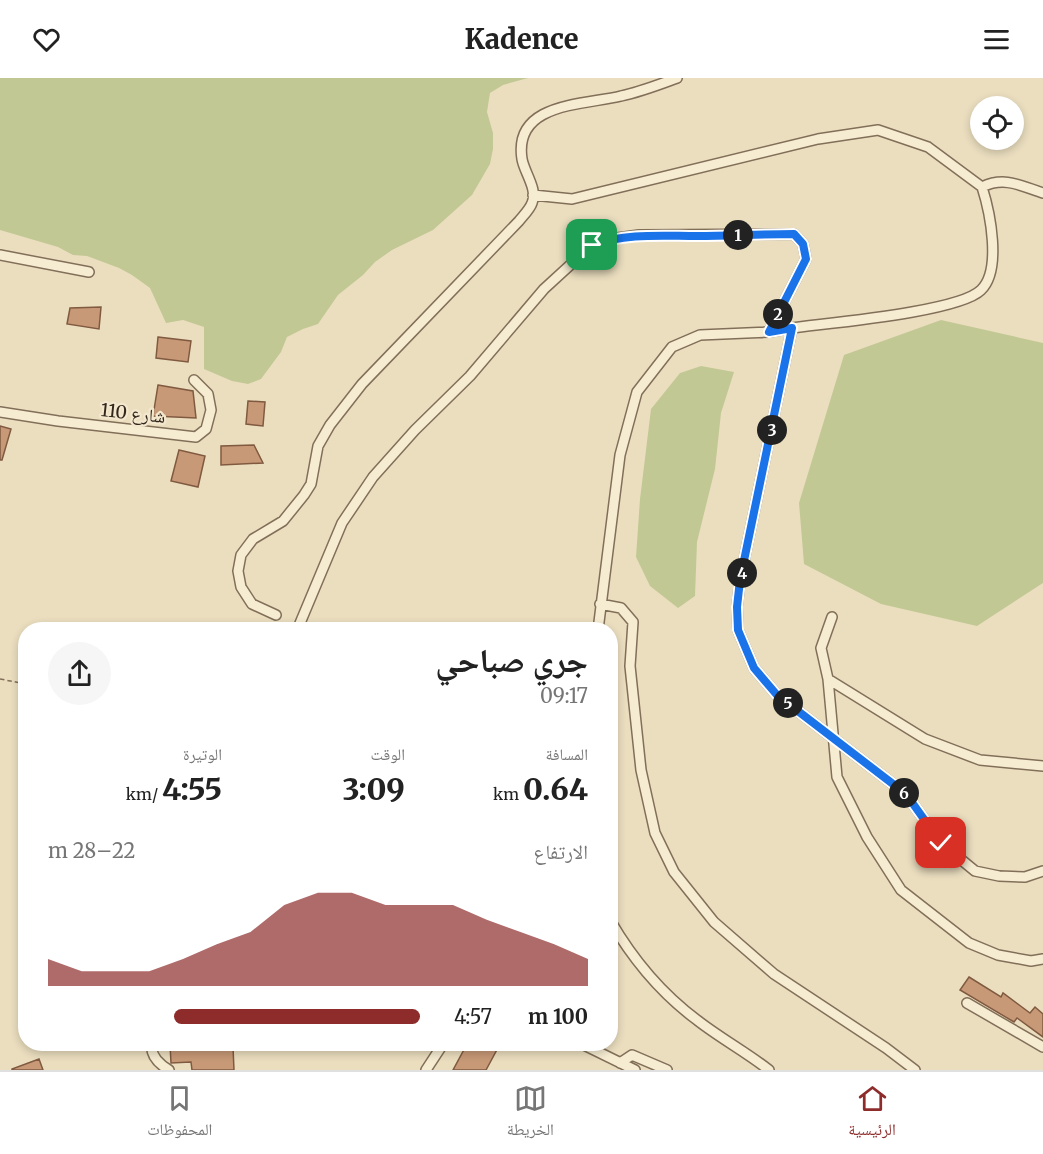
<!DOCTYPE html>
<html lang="ar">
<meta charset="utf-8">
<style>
:root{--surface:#fff;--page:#f6f6f6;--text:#222;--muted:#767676;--line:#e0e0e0;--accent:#8e2c2c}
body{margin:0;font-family:Merriweather,"Noto Naskh Arabic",serif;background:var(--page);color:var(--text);direction:rtl;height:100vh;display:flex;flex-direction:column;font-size:22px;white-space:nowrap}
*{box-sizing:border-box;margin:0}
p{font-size:20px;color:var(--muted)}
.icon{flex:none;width:33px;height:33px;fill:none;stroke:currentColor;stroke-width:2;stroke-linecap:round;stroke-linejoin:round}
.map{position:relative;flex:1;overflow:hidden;direction:ltr}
.details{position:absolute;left:18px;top:544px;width:600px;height:429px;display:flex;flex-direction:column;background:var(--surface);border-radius:24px;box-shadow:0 3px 9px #0003;direction:rtl}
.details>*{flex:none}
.controls{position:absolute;left:970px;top:18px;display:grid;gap:12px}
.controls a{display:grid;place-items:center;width:54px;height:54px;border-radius:50%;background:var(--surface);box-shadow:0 3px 9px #0003;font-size:30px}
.pin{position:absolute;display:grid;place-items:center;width:51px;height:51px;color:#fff;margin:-26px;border-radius:12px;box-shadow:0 3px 9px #0006}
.km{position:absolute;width:30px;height:30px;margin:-15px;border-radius:50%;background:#222;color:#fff;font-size:16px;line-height:30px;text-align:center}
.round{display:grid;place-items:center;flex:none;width:63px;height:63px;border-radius:32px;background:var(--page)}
.headline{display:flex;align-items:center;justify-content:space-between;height:102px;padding:0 30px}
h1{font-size:33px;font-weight:800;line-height:45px}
.figures{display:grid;grid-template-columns:repeat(3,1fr);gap:9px;height:102px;padding:6px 30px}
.figures div{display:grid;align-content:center}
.figures b{font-size:30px;font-weight:800}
.figures small{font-size:16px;font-weight:400}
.figures p{font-size:16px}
.chart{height:168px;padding:12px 30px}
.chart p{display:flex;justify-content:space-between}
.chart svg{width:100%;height:108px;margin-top:6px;fill:var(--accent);opacity:.7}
ul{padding:0 30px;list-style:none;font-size:20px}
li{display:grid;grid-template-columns:96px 72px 1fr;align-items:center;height:45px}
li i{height:15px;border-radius:8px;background:var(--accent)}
header{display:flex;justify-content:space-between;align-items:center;height:78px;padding:0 30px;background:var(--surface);font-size:27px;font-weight:800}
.dock{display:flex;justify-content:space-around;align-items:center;height:84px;border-top:2px solid var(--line);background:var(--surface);font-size:16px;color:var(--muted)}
.dock a{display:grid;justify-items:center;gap:3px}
.dock .active{color:var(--accent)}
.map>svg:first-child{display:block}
.green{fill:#c2c894}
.building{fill:#c79977;stroke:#805a40;stroke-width:1.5}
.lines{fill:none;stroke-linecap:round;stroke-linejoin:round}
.minor-casing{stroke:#826f59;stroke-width:12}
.path{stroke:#826f59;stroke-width:1.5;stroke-dasharray:4.5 3;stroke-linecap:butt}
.minor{stroke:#f6ecd2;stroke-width:9}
.route-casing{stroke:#fff;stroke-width:12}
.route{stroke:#1a73e8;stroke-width:8}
.labels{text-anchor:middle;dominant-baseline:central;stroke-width:4.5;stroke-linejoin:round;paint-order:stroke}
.street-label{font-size:18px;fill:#33271c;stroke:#f3e8ce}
</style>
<header><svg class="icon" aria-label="menu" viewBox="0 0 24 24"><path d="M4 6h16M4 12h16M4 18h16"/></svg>Kadence<svg class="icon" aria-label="heart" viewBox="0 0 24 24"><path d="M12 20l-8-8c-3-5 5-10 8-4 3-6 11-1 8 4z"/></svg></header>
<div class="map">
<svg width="1043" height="992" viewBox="0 0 1043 992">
<rect width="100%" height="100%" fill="#ebdebf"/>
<path class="green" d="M0,0H528L503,7L490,15L487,34L493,55V71L490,86L472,117L433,152L392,172L375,184L363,197L338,217L318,246L303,251L287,259L281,274L261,301L248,306L232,303L204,291V249L183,242L166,245L150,210L132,197L119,190L87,178L73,177L58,169L0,152Z
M941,242L1043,265V505L977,548L881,526L804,486L799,425L844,277Z
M701,288L734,294L721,335L715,391L697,464L695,518L678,530L650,508L636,479L640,421L651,331L680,295Z"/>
<path class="building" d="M101,229L99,251L67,246L70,230Z
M158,259L191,263L188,284L156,280Z
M158,307L193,313L196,340L153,338Z
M248,323L265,324L263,348L246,346Z
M0,348L11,351L2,382H0Z
M254,367L263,385L221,387V368Z
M179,372L205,378L198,409L171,403Z
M969,899L1001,919L1003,915L1030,935L1035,929L1043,936V959L1017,940L1014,944L960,912Z
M208,966L209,971L233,969L234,992H192L191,984L171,985L170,967Z
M467,966H500L486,992H453Z
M39,981L43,992H12V991Z"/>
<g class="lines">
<defs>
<path id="minor" d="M982,109C990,134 1002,192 981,212C959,234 828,245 792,250L740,502L737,529L738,552L754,590L777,617L906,716L941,765L975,793L999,798L1025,799L1043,793
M533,117L572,121L818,61L878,52L928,69L982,109C1005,98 1021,108 1043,115
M0,177L89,194
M0,334L58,343L196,359L206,351L211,332L208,316L194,302
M600,526L621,530L633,544L630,588L641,692L655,755L674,794L714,844L774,896L886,970L915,992
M276,537L252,526L241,509L238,493L241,477L253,461L283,443L304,417L311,406L318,368L330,347L362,306L519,143C523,138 530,131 532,125C538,111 524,94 522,81C513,24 585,27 621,18C640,14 658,7 677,0
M298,550L342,445L373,399L415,352L470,298L544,211L592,167L610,161L639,157L794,156L803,166L806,181L769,254
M598,552L620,377L637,314L672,269L700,257L769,254L792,250
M828,601L821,570L832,539
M1043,688L980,682L925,661L828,601L837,699L867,759L901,812L969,865L998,877L1031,883L1043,881
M610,842C632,880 662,916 697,942C720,960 746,974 769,992
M967,925L1043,969
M152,966C150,978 159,986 169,992
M582,966L635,992
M620,985L632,977L667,992
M426,992L443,966"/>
</defs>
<use href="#minor" class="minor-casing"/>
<path class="path" d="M0,601L26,606"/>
<use href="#minor" class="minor"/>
</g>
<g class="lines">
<defs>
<path id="route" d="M592,167C627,155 660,158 697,158C729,158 761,156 794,156L803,166L806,181L769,254L792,250L740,502L737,529L738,552L754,590L777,617L906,716L941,765"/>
</defs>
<use href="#route" class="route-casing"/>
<use href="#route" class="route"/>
</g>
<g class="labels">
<g class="street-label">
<text transform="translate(133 335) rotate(6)">شارع 110</text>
</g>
</g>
</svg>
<div class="controls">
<a><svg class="icon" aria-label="locate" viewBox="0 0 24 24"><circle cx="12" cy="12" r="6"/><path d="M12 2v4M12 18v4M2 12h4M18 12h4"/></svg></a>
</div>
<div class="pin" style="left:592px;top:167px;background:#1e9e55"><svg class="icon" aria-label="arrive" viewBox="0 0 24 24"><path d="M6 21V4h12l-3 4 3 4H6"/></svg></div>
<div class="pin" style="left:941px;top:765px;background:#d93025"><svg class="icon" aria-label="check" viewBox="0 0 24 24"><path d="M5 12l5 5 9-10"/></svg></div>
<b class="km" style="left:738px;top:157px">1</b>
<b class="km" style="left:778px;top:236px">2</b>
<b class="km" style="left:772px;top:352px">3</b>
<b class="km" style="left:742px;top:495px">4</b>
<b class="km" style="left:788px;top:625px">5</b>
<b class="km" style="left:904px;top:715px">6</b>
<section class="details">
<div class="headline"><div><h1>جري صباحي</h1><p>09:17</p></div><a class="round"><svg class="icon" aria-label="share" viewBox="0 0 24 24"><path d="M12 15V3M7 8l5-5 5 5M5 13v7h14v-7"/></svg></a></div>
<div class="figures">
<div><p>المسافة</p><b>0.64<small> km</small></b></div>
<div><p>الوقت</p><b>3:09</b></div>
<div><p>الوتيرة</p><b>4:55<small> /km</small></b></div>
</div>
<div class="chart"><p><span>الارتفاع</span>22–28 m</p>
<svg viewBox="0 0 160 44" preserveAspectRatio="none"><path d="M0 44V33L10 38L20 38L30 38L40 33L50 27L60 22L70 11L80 6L90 6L100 11L110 11L120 11L130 17L140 22L150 27L160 33V44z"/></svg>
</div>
<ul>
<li><b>100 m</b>4:57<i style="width:66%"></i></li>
</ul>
</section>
</div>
<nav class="dock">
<a class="active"><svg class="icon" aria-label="home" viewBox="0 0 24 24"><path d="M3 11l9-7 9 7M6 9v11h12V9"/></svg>الرئيسية</a>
<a><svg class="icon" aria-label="map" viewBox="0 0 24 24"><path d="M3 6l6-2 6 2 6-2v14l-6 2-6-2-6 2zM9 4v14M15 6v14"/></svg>الخريطة</a>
<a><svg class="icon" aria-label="saved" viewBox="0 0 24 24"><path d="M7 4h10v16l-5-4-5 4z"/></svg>المحفوظات</a>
</nav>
